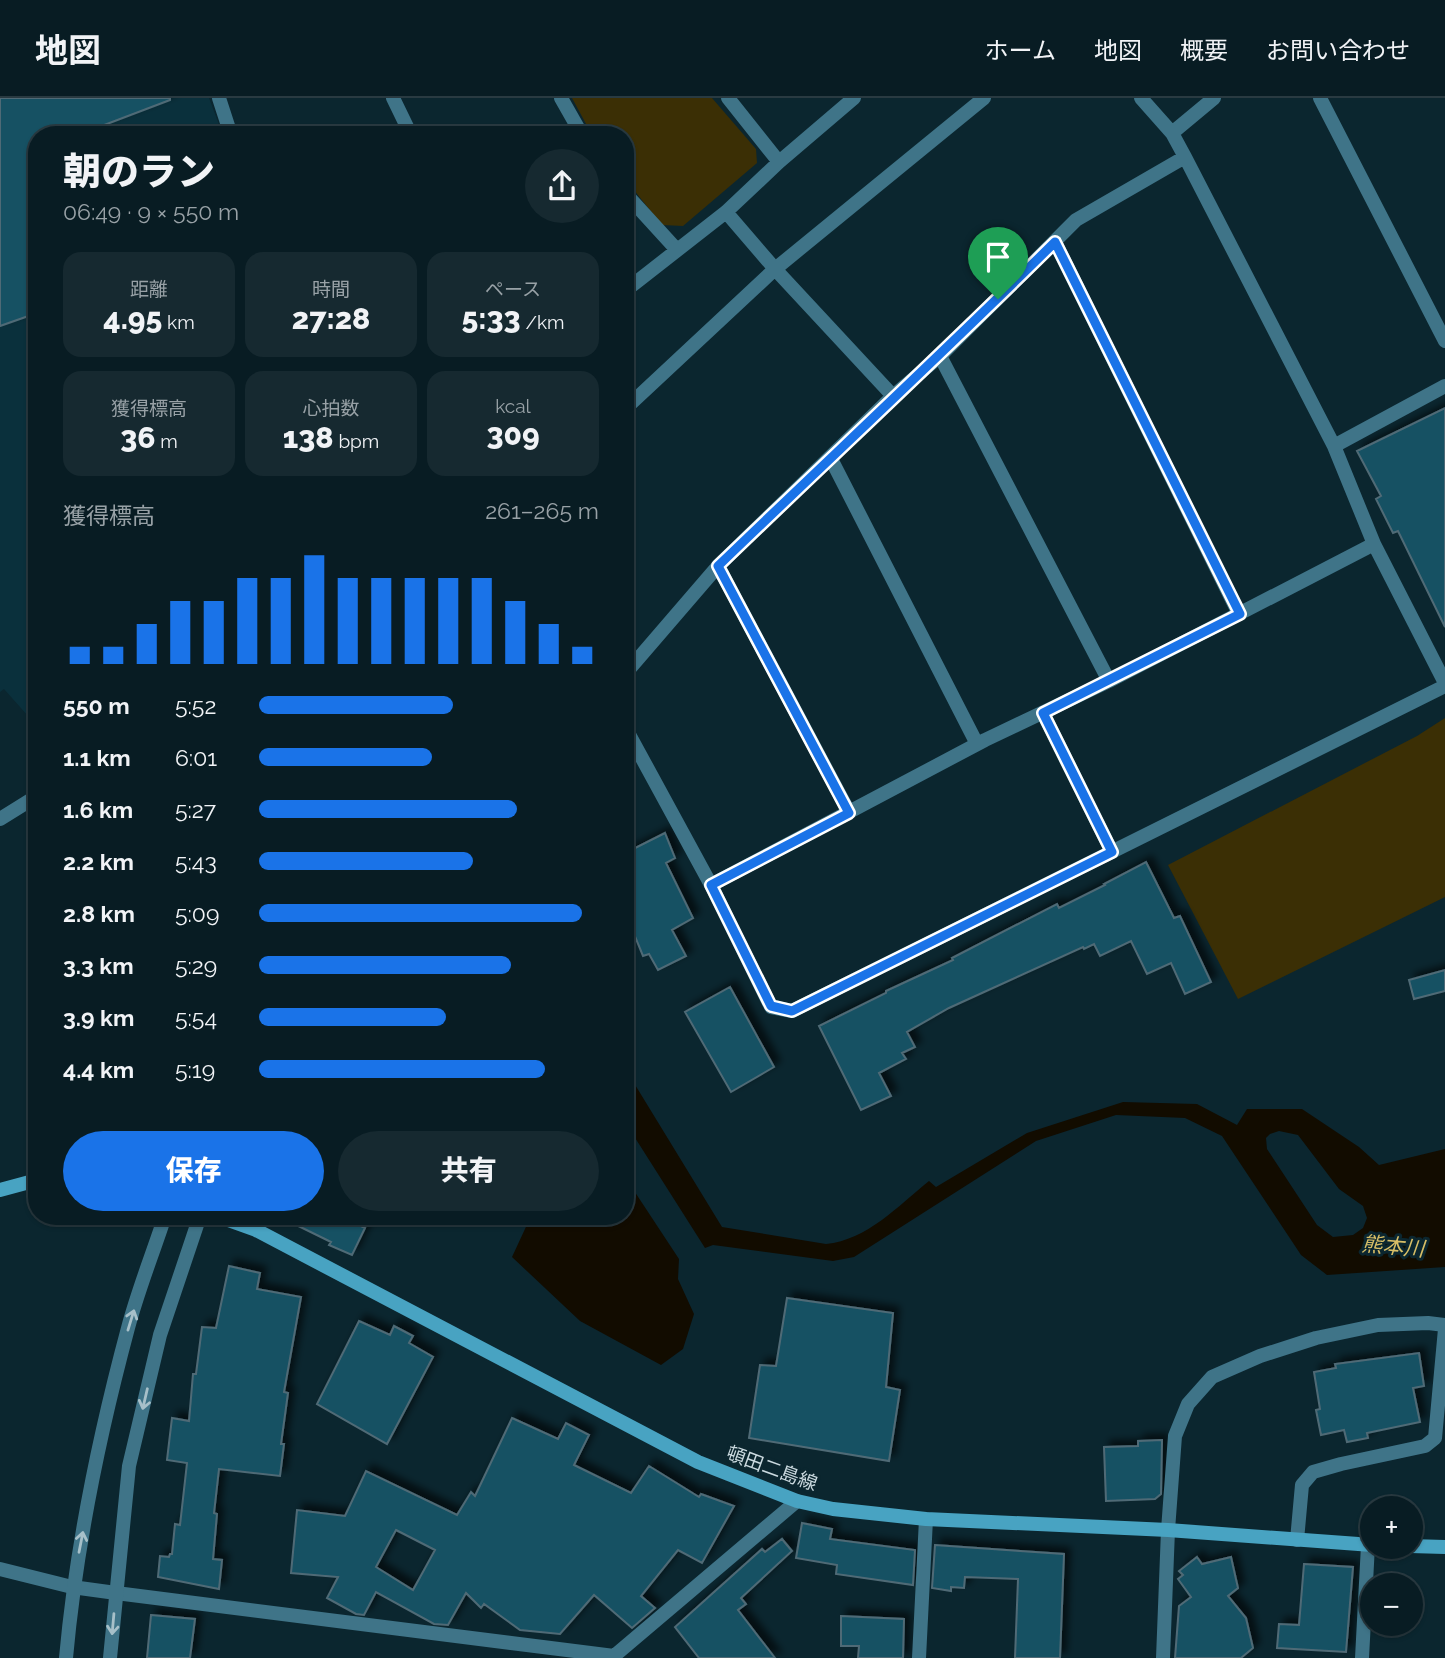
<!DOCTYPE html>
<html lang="ja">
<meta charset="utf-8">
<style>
:root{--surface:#081c23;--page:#162930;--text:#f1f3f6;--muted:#98a1a6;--line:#293a41;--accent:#1a73e8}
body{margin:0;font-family:Raleway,"Noto Sans JP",sans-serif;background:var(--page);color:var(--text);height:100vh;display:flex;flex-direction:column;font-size:26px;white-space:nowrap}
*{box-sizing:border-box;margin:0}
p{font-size:23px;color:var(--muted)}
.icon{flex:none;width:38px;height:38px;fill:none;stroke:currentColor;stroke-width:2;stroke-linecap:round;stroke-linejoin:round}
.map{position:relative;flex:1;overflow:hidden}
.side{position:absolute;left:28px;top:28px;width:606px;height:1099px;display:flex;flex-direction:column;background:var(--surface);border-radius:28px;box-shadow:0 2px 5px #0004,0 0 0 2px var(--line)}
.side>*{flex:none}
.controls{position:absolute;left:1360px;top:1398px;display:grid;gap:14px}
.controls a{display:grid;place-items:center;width:63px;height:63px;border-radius:50%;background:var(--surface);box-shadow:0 2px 5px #0004,0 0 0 2px var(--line);font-size:35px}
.pin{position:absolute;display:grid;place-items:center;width:60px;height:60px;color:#fff;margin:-72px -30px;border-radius:50% 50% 50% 0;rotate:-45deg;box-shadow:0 0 7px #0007}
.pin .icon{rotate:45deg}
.round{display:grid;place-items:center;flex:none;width:74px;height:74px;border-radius:37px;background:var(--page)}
.overview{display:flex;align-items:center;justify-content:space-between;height:119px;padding:0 35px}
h1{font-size:38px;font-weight:800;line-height:52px}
.figures{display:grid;grid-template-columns:repeat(3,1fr);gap:10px;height:119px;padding:7px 35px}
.figures div{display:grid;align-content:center;border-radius:18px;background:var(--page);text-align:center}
.figures b{font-size:30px;font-weight:800}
.figures small{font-size:19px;font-weight:400}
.figures p{font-size:19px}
.chart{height:196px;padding:14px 35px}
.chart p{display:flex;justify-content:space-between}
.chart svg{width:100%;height:126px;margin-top:7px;stroke:var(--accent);stroke-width:6}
.cta{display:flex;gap:14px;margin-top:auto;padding:14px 35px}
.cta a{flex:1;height:80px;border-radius:42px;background:var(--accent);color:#fff;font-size:28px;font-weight:800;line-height:80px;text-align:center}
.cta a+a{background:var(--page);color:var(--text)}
ul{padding:0 35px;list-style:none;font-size:23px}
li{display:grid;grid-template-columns:112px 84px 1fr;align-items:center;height:52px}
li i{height:18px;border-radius:9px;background:var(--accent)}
header{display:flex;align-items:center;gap:42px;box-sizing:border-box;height:98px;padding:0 35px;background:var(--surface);border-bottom:2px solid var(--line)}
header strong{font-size:33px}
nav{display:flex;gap:38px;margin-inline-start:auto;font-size:24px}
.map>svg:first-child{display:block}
.built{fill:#0a303c}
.green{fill:#3b2f05}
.water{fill:#120c00;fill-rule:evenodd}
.building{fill:#165164;stroke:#506b76;stroke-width:2;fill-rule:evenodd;filter:url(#shadow)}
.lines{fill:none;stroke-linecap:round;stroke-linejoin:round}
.minor{stroke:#3f7488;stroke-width:14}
.tertiary{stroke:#3f7488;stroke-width:14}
.secondary{stroke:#48a3c2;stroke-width:14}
.oneway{stroke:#a7c0c9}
.route-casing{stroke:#fff;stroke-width:14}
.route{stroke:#1a73e8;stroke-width:9}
.labels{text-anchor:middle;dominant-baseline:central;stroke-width:6;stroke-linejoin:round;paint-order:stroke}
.street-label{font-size:19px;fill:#cad9df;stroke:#0b262f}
.water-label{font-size:21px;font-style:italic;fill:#d8be66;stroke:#0b262f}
</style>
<header>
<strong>地図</strong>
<nav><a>ホーム</a><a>地図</a><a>概要</a><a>お問い合わせ</a></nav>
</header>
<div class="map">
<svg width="1445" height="1560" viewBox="0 0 1445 1560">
<defs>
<filter id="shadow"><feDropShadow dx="6" dy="-6" stdDeviation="3.5" flood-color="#0009"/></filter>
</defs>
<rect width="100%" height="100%" fill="#0b262f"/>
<path class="built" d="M0,0H209L223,37H37V628L4,591L0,594Z"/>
<path class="green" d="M572,0H712L756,51L757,65L683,128L662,127L625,81V37H592Z
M1445,620V799L1238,901L1168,767L1417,638Z"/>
<path class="water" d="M626,972L722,1129L826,1146C867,1142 898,1108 929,1083L936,1089L1027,1035L1123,1004L1197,1006L1237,1027L1247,1011H1302L1359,1049L1379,1067L1445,1051V1169L1327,1177L1301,1157L1222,1038L1185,1020L1116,1017L1036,1043L854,1159L833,1163L713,1147L705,1150L625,1024ZM1279,1033L1298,1037L1339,1091L1363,1108L1367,1120L1363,1130L1353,1137L1333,1139L1317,1127L1267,1051L1266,1040L1270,1036Z
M625,1079L679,1161L678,1181L694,1216L683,1251L661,1267L580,1223L512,1159L531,1118H625Z"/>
<path class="building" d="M0,0H170V2L78,37H37V215L0,228Z
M1445,310V529L1398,433L1393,435L1376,401L1381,398L1357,353Z
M665,735L675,760L666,765L693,820L672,832L686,858L658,872L649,856L643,858L625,814V755Z
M1146,764L1174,820L1180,818L1211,884L1185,896L1171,865L1147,876L1131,843L1100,858L1094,846L1084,851L1083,849L949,910L907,934L915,949L902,955L906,961L879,975L891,998L861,1012L819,928L886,895V893L953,862L952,860L1057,806L1059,810L1105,787L1104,786Z
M1445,872V893L1414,901L1409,882Z
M730,889L774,969L731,994L685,914Z
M278,1118H340L365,1130L352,1157L329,1147L331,1144Z
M229,1168L260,1175L257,1191L301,1199L284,1294L288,1295L281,1346H284L280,1378L219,1371L214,1415L217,1416L213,1461L222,1462L219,1491L158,1479L160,1458L169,1459L170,1456H172L175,1426L180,1427L187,1365L167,1362L172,1320L189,1323L193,1276H196L202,1229L216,1230Z
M787,1200L893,1215L886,1289L900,1292L889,1363L749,1340L760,1267L776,1268Z
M359,1223L390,1237L394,1228L413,1238L409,1245L433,1259L387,1346L317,1306Z
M1419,1255L1424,1288L1413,1290L1420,1324L1367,1335L1368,1340L1347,1344L1344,1332L1321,1337L1316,1312L1320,1311L1314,1274L1336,1270L1335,1266Z
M512,1320L558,1341L566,1325L589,1337L574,1367L631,1395L649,1368L699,1399L701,1396L734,1408L702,1465L678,1452L641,1498L655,1510L632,1530L594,1497L560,1536L520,1532L484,1506L481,1510L466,1495L448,1527L434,1526L376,1494L364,1517L356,1516L327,1500L338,1479L291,1475L297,1412L345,1418L366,1373L457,1417L471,1394L475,1398ZM396,1432L435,1452L413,1492L376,1469Z
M1162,1342L1161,1396L1155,1401L1106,1403L1104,1349L1138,1348V1343Z
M802,1425L832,1431L830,1441L915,1452L913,1487L836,1476L837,1467L796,1460Z
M782,1441L792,1453L741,1500L746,1506L738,1512L775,1560H699L675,1529L762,1451L765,1454Z
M935,1447L1064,1456L1060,1560H1015L1018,1481L965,1479L964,1490L951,1489V1493L932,1490Z
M1197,1459L1202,1466L1231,1459L1238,1490L1228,1498L1246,1520L1253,1550L1241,1560H1175L1179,1508L1191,1499L1178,1481L1183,1477L1179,1473Z
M1304,1466L1353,1469L1346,1554L1277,1550L1279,1526L1299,1527Z
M151,1517L195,1521L190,1560H147Z
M841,1518L904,1521L903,1560H858L859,1548H841Z"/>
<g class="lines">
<path class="minor" d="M219,0L231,37
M393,0L411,37
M561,0L582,37
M728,0L779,64
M1141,0L1172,35L1185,59L1334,348L1374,446L1445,585
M1320,0L1445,243
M1172,35L1214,0
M625,95L677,152
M726,114L775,171L893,298
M1055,144L1239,516
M625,193L726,114L779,64L854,0
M940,258L1109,583
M625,311L775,171L984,0
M1334,348L1445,288
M830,359L977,646
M718,468L849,714
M625,576L718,468L893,298L940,258L1076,122L1185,59
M1043,615L1112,754
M625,629L711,787L771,909L792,913L1445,588
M0,721L37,698
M711,787L985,642L1109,583L1374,446
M1297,1442L1302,1387L1313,1374L1341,1366L1425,1348L1435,1340L1445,1231
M0,1471L72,1489L116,1495L614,1558L797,1403
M919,1560L926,1421
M1163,1560L1168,1432L1175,1338L1188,1306L1212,1279L1260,1258L1316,1240L1378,1227L1428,1225L1445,1227
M1362,1560L1368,1447"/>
<path class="tertiary" d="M66,1560C76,1449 99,1338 128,1230C138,1192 153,1155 165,1118
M110,1560L129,1368L160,1237L200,1118"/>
<path class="secondary" d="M0,1092L37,1082
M217,1118L256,1132L698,1364L797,1403L833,1411L926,1421L1168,1432L1372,1447
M1410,1448L1445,1449"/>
</g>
<defs><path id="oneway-shaft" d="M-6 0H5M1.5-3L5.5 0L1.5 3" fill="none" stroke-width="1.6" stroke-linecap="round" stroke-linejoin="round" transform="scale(1.75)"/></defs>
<g class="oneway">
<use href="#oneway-shaft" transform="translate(131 1222) rotate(-73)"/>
<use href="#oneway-shaft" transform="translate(145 1301) rotate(103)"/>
<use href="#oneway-shaft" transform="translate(81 1444) rotate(-79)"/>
<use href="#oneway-shaft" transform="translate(113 1526) rotate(95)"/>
</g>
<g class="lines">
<defs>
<path id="route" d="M1055,144L1240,516L1043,615L1112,754L792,913L771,908L711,787L849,715L718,468C830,360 944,254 1055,144Z"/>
</defs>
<use href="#route" class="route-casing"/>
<use href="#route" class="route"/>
</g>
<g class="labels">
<g class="street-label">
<text transform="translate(772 1370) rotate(20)">頓田二島線</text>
</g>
<g class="water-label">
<text transform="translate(1393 1148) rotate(5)">熊本川</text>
</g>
</g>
</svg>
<div class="controls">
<a>+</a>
<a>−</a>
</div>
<div class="pin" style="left:998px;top:201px;background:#1e9e55"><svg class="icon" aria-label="arrive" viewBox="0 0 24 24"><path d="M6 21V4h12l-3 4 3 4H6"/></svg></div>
<section class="side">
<div class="overview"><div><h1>朝のラン</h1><p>06:49 · 9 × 550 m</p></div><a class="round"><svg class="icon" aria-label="share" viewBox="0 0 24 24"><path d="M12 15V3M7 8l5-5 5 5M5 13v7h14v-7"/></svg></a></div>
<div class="figures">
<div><p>距離</p><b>4.95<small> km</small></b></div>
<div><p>時間</p><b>27:28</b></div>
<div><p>ペース</p><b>5:33<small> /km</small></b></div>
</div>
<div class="figures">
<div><p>獲得標高</p><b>36<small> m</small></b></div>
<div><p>心拍数</p><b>138<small> bpm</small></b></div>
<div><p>kcal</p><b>309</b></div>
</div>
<div class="chart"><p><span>獲得標高</span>261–265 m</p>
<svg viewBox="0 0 160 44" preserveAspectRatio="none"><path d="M5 44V38M15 44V38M25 44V30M35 44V22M45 44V22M55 44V14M65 44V14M75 44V6M85 44V14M95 44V14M105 44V14M115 44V14M125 44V14M135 44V22M145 44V30M155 44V38"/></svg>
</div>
<ul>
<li><b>550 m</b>5:52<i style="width:57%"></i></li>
<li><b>1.1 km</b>6:01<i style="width:51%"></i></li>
<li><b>1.6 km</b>5:27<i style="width:76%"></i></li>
<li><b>2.2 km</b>5:43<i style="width:63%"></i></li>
<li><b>2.8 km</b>5:09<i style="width:95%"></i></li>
<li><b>3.3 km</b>5:29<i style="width:74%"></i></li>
<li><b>3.9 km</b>5:54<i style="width:55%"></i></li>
<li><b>4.4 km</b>5:19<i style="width:84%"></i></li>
</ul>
<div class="cta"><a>保存</a><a>共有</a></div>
</section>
</div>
